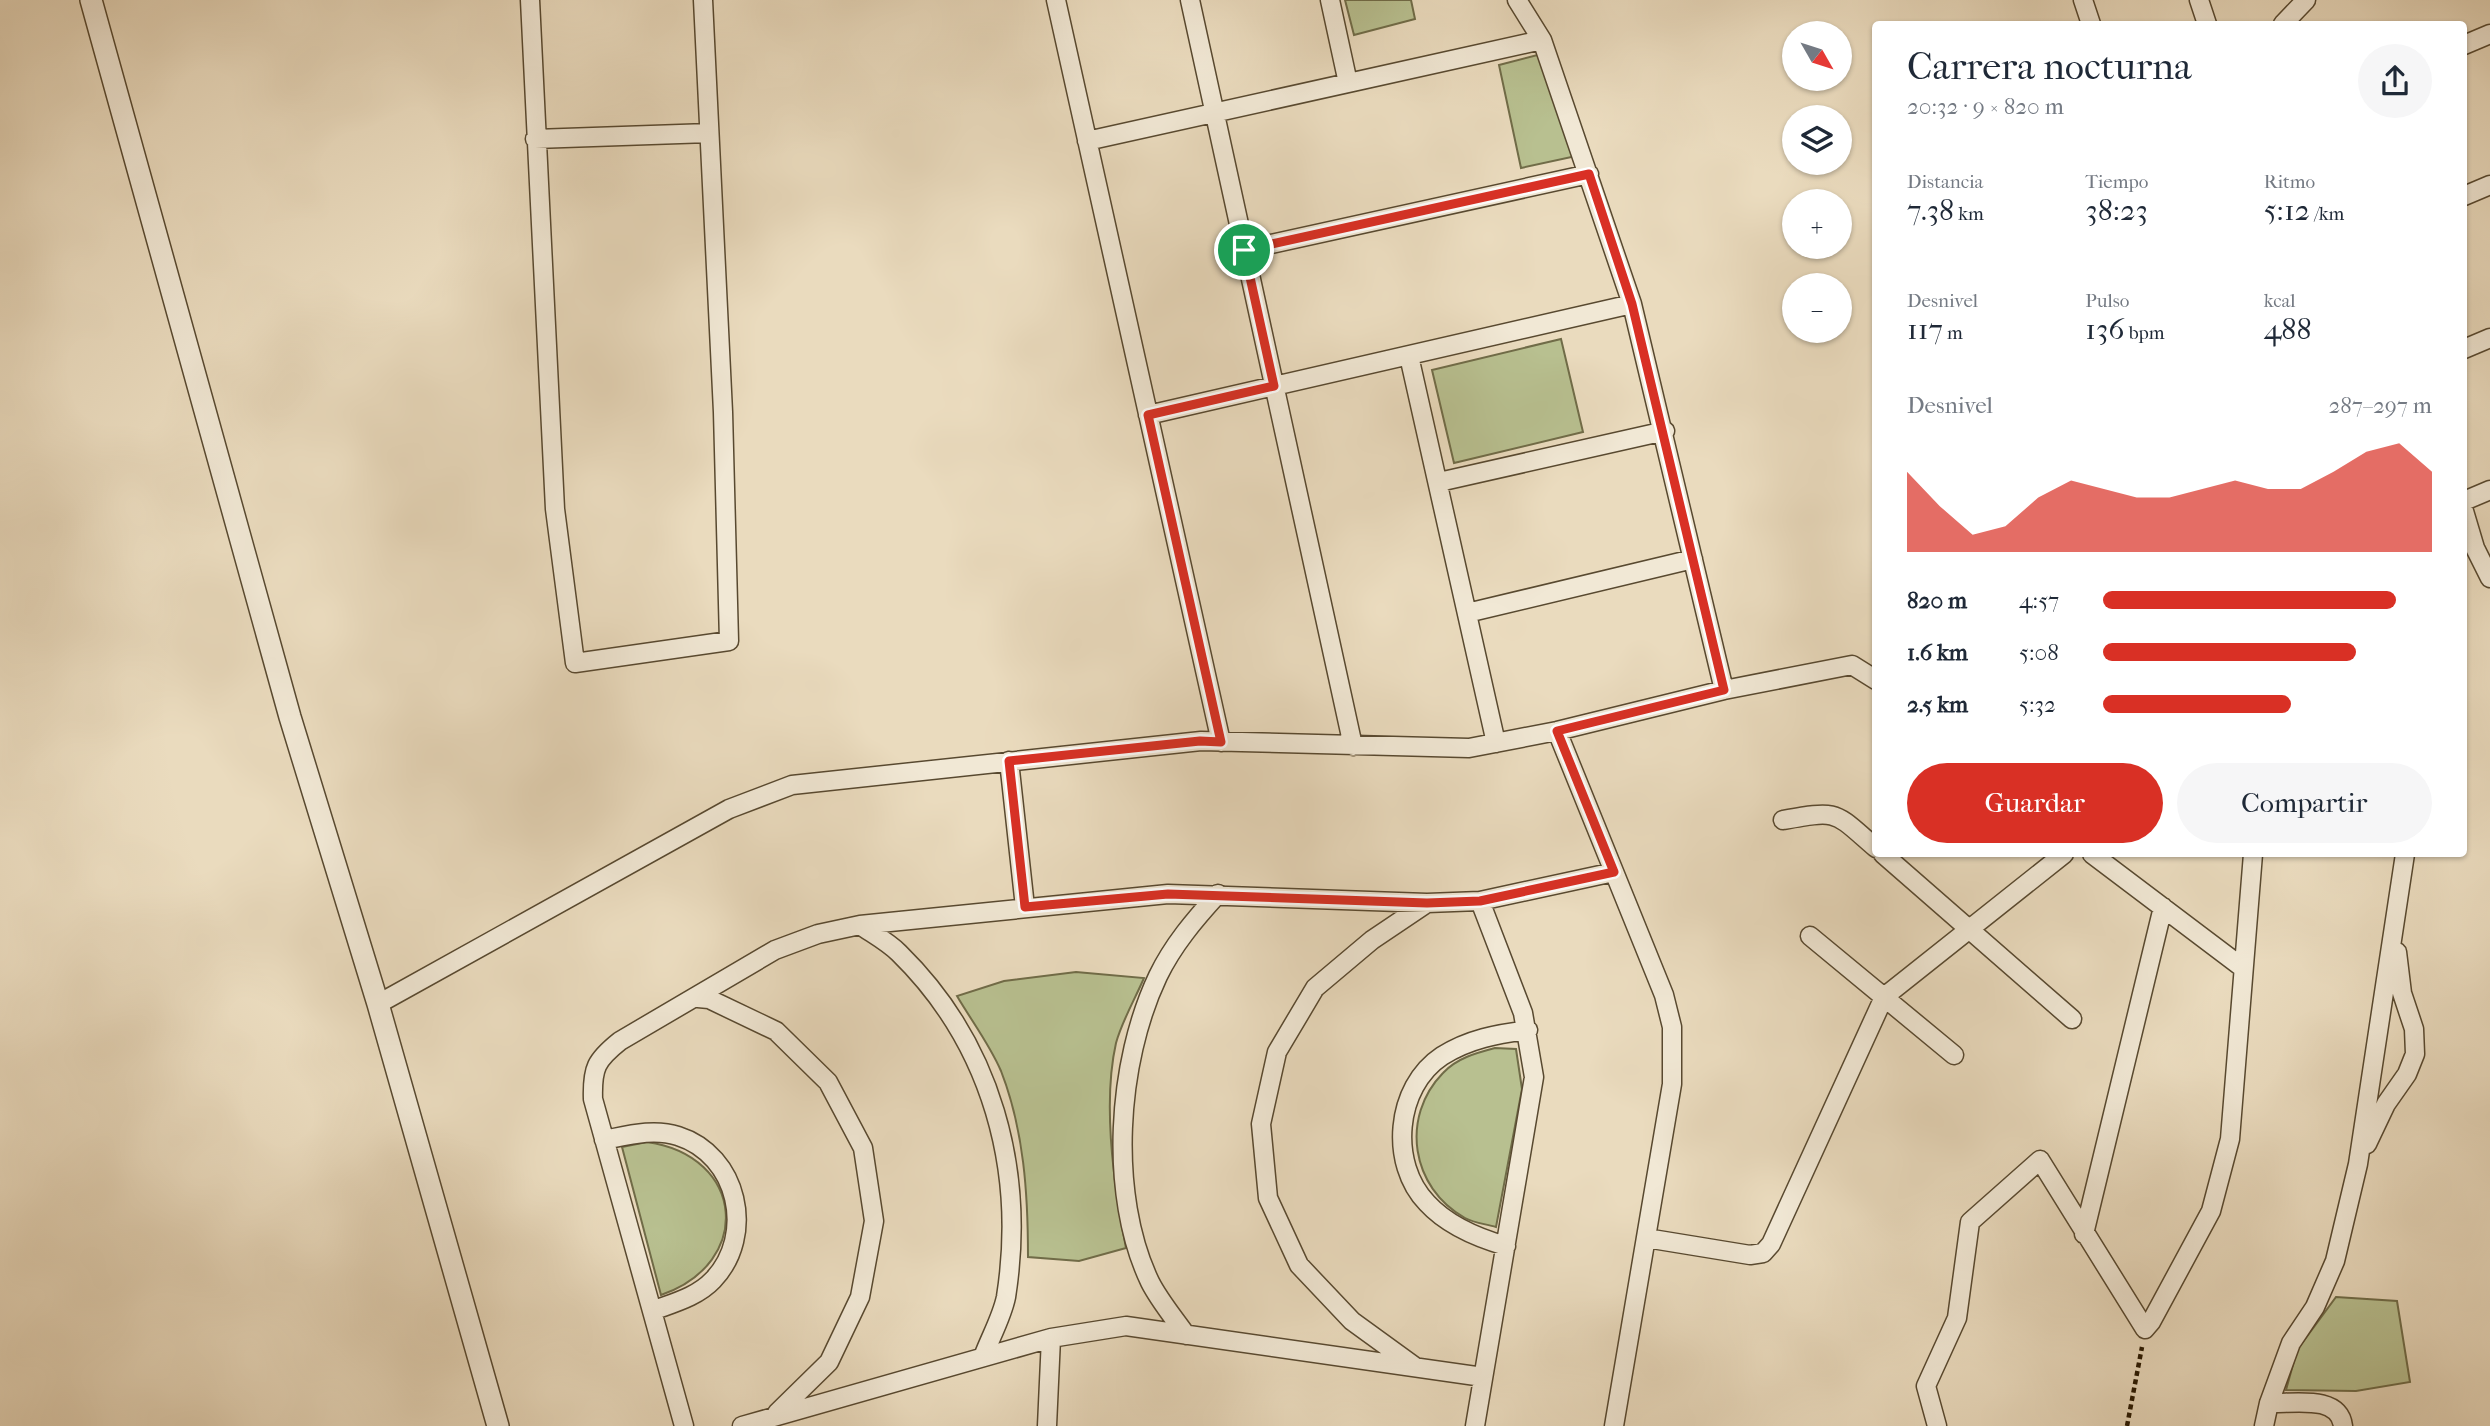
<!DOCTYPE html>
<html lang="es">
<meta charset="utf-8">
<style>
:root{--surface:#fff;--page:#f6f6f7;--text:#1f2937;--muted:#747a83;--accent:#d93025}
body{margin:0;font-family:"IM FELL French Canon",serif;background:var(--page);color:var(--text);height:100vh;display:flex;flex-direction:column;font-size:26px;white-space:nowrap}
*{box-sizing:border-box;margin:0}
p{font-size:23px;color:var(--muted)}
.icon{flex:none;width:38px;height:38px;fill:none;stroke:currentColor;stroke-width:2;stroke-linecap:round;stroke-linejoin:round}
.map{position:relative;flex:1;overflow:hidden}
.sheet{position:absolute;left:1872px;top:21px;width:595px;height:836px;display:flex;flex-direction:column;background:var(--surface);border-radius:7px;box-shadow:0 2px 5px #0004}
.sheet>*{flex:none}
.needle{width:46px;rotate:129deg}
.fabs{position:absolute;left:1782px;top:21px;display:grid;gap:14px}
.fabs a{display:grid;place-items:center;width:70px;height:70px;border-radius:50%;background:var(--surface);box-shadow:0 2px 5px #0004;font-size:35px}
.pin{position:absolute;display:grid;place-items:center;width:60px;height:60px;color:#fff;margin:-30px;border:4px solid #fff;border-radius:50%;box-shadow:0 2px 7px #0007}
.round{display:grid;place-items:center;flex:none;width:74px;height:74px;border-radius:37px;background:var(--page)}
.head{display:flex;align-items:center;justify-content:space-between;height:119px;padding:0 35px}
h1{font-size:38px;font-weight:600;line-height:52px}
.figures{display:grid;grid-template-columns:repeat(3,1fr);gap:10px;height:119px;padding:7px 35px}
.figures div{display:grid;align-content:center}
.figures b{font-size:30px;font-weight:600}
.figures small{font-size:19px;font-weight:400}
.figures p{font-size:19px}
.chart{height:196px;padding:14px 35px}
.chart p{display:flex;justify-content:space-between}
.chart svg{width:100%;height:126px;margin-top:7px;fill:var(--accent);opacity:.7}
.cta{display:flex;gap:14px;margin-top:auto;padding:14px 35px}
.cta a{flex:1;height:80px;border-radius:42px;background:var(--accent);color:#fff;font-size:28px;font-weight:600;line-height:80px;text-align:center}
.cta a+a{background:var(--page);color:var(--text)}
ul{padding:0 35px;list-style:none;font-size:23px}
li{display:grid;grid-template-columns:112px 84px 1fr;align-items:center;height:52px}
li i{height:18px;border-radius:9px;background:var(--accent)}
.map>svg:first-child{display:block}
.green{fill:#b8c090;stroke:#706c48;stroke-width:2}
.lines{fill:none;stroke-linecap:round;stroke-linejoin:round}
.minor-casing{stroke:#584930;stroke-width:21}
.tertiary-casing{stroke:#584930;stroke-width:24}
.path{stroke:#281801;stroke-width:4.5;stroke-dasharray:5 3.5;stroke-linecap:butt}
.minor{stroke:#f1e8d5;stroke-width:18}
.tertiary{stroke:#f1e8d5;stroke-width:21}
.route-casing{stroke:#fff;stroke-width:14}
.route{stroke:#d93025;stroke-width:9}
</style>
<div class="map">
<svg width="2490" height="1426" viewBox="0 0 2490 1426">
<rect width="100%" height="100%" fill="#eadbbe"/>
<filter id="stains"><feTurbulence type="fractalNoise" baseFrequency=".00286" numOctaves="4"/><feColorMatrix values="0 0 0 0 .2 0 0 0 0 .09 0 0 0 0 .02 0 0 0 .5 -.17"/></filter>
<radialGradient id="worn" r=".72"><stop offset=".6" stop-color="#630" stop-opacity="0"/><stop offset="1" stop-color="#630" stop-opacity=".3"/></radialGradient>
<path class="green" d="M1345,0H1411L1415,19L1354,35Z
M1553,51L1590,153L1521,168L1499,65Z
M1561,339L1583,432L1454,463L1432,370Z
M1076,972L1144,978C1135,999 1122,1021 1116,1043C1102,1105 1114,1187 1126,1248L1079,1261L1028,1257C1028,1194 1024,1130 1001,1071C990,1045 971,1020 957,996L1004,981Z
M1495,1048L1516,1049L1522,1089L1496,1227C1486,1224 1474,1223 1465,1218C1411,1188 1400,1117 1443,1073C1457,1058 1476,1053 1495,1048Z
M647,1142C745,1156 754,1263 661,1295L622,1147Z
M2336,1297L2397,1301L2410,1382L2356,1391L2286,1390L2297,1350Z"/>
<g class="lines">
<defs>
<path id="minor" d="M530,0L555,509L575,663L729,641L723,412L703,0
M1056,0L1221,742
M1190,0L1353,746
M1330,0L1348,83
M1517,0L1542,40L1632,304L1724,690
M2083,0L2091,24
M2199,0L2207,24
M2283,24L2306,0
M2464,45L2490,34
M535,139L709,133
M1087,141L1542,40
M2464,196L2490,185
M1244,250L1589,174
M2464,349L2490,338
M1409,356L1496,743
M1148,415L1632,304
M1439,482L1665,431
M2464,501L2490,490
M2464,511L2475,548L2490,578
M1467,613L1693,559
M1557,731L1664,995L1672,1027V1084L1614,1426
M1009,761L1025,907
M1783,820C1840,810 1833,811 1876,848
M1883,854L2072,1019
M2092,854L2243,968
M860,925C873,934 888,942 899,953C992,1044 1026,1170 1006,1297C1002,1317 990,1338 983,1357
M1810,936L1954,1055
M698,998L709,999L776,1031L828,1082L863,1148L874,1221L860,1297L829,1362L777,1413
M378,1004L729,809L792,785L1201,741L1469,748L1557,731L1724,690L1852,665L1876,680
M604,1140C629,1135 654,1128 678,1136C738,1155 756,1235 713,1280C697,1297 673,1303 652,1311
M2367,1144L2386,1104L2407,1074L2415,1054L2414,1029L2402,993L2397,952
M2084,1234L2163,907
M1646,1238L1750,1255L1763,1253L1771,1244L1884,997L2064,854
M1506,1246C1478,1238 1448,1226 1427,1203C1389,1164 1395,1087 1442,1056C1469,1039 1497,1034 1528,1030
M1186,1335C1174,1318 1159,1300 1150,1282C1108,1194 1117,1062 1158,976C1173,945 1195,919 1218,894
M1414,1366L1352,1321L1299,1265L1268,1198L1261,1124L1277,1052L1315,988L1372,940L1427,903
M2269,1403C2293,1404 2339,1394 2343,1426
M684,1426L593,1099C592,1068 596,1060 620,1041L775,950L818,934L860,925L1168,894L1427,903L1480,901L1614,872
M742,1426L1051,1338L1126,1326L1483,1377
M1047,1426L1051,1338
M1475,1426L1534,1077L1523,1013L1480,901
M1937,1426L1926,1386L1957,1318L1970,1222L2040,1160L2145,1329L2151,1322L2211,1211L2230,1139L2253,854
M2264,1426L2269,1403L2291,1343L2315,1307L2335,1261L2358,1164L2405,854"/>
<path id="tertiary" d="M91,0L290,717L378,1004L498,1426"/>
</defs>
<use href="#minor" class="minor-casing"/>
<use href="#tertiary" class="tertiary-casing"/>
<path class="path" d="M2127,1426L2142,1347"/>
<use href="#minor" class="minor"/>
<use href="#tertiary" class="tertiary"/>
</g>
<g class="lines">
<defs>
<path id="route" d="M1589,174L1632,304L1724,690L1557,731L1614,872L1480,901L1427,903L1168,894L1025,907L1009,761L1200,741L1221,742L1148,415L1274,386L1244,250Z"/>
</defs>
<use href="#route" class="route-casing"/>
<use href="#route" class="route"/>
</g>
<rect width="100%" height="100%" filter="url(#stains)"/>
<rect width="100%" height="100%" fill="url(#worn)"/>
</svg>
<div class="fabs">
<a><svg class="needle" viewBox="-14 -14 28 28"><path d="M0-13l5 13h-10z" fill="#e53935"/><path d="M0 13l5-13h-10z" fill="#747a83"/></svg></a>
<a><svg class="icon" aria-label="layers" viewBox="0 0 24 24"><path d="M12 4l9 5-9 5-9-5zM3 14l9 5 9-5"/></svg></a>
<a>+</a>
<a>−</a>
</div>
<div class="pin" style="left:1244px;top:250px;background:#1e9e55"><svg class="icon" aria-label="arrive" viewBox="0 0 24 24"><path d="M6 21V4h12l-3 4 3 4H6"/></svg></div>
<section class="sheet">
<div class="head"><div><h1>Carrera nocturna</h1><p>20:32 · 9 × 820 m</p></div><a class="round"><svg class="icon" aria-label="share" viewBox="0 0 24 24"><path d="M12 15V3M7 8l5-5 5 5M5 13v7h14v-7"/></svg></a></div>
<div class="figures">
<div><p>Distancia</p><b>7.38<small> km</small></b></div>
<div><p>Tiempo</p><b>38:23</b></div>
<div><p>Ritmo</p><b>5:12<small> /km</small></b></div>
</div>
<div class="figures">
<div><p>Desnivel</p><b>117<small> m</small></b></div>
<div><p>Pulso</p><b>136<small> bpm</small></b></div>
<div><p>kcal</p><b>488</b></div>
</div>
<div class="chart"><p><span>Desnivel</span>287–297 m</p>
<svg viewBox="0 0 160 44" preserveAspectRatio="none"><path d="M0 44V16L10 28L20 38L30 35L40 25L50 19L60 22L70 25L80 25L90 22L100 19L110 22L120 22L130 16L140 9L150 6L160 16V44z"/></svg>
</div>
<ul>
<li><b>820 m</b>4:57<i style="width:89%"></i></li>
<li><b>1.6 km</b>5:08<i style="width:77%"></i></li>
<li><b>2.5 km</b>5:32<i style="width:57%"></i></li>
</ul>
<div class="cta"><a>Guardar</a><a>Compartir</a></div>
</section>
</div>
